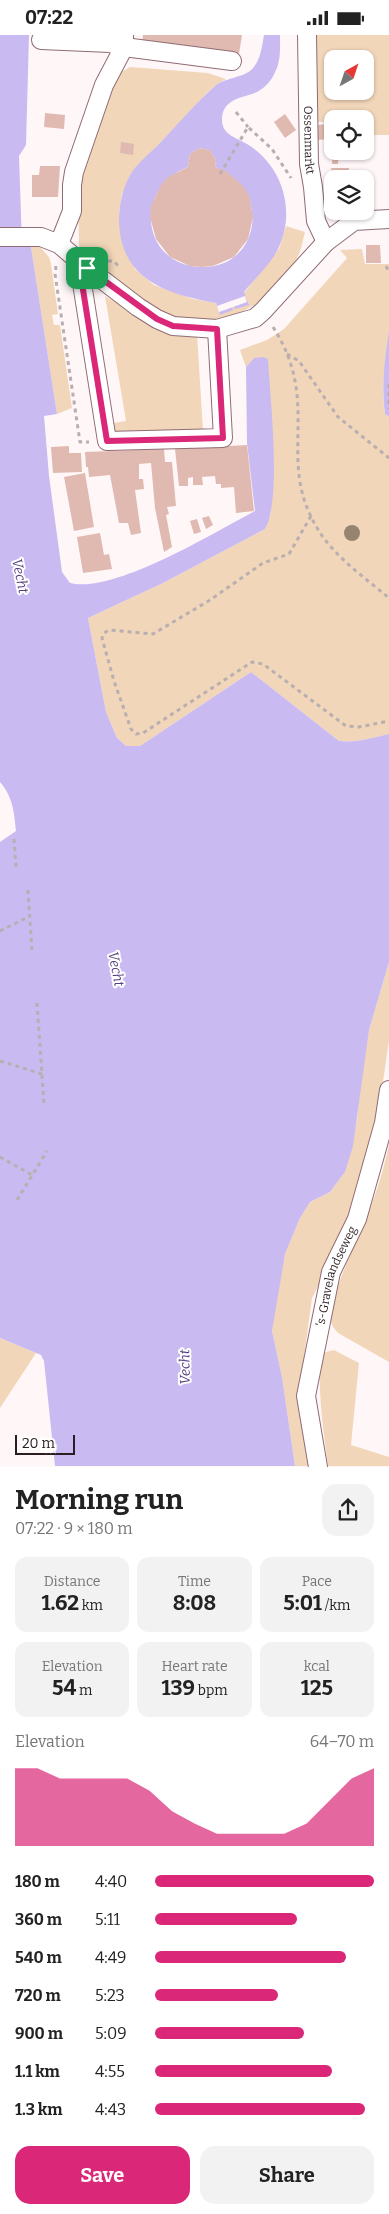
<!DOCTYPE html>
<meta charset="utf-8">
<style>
:root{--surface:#fff;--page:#f2f2f2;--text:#222;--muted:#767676;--accent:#db2777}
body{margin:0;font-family:Bitter,serif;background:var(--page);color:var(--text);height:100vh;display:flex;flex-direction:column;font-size:19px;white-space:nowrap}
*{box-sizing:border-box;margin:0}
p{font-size:16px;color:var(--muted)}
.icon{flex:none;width:28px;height:28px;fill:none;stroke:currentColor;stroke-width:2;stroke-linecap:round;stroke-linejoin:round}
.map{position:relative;height:1432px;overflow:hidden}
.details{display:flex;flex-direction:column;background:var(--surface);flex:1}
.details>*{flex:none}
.needle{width:32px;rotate:40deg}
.fabs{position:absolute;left:324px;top:15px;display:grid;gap:10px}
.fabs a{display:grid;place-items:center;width:50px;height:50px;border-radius:10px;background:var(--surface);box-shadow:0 1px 4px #0004;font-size:25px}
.scale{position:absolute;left:15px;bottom:12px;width:60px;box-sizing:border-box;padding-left:5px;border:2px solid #2b1d21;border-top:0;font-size:14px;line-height:18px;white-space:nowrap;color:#2b1d21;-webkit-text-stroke:4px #fff;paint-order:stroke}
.pin{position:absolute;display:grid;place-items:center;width:42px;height:42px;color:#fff;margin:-21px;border-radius:10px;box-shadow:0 2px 8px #0006}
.round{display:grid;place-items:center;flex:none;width:52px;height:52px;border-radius:15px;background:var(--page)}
.head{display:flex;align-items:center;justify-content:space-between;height:85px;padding:0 15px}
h1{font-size:28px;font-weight:700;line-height:38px}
.stats{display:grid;grid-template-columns:repeat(3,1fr);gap:8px;height:85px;padding:5px 15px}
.stats div{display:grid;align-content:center;border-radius:12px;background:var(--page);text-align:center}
.stats b{font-size:21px;font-weight:700}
.stats small{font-size:14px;font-weight:400}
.stats p{font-size:14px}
.chart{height:140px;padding:10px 15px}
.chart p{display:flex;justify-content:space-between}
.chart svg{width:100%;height:90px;margin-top:5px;fill:var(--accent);opacity:.7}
.button{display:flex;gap:10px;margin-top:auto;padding:10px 15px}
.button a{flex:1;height:58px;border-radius:15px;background:var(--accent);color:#fff;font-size:20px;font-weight:700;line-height:58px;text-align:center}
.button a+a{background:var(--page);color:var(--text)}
ul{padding:0 15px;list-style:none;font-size:16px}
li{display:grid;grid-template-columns:80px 60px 1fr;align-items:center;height:38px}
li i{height:12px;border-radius:6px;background:var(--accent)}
.status{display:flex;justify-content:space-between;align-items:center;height:35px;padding:0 25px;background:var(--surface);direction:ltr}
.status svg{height:14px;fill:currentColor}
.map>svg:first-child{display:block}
.green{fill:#f2d6b9;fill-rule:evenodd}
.water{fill:#c9baf1;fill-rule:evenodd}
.pier{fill:#fff6f8}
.building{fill:#e0bab0}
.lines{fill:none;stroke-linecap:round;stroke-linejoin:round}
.street-casing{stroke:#8f6c74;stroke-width:20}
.path{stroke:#b9afb1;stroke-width:3;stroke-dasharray:4 4;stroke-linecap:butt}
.street{stroke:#fff;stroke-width:18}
.tree{fill:#968370}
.route-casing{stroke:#fff;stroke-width:10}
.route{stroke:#db2777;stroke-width:6}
.labels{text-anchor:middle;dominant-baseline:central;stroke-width:4;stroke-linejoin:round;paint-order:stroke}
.street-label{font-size:12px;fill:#2b1d21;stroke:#fff}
.water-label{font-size:14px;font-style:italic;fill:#553f81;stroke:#fff}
</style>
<div class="status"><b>07:22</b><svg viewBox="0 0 49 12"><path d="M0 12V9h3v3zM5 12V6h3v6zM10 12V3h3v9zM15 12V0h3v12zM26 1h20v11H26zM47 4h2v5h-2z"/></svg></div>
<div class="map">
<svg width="389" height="1432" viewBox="0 0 389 1432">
<rect width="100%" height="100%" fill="#fff6f8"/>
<path class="green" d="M314,0H389V100H365V84H332V87H314ZM332,24H365V56H332Z
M130,32L208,38L226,44L217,49L209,56L132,138L122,159L119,177L135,234L154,250L193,264L216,268L220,280L230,263L244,258L279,214L286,191L305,197C303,204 302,213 299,219C276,273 208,304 155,275C127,259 102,233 79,211L78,153L110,51L120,38Z
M31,212H40L49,222L51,229L58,279L52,280L54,290H60L72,373L57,379Z
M362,214L365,229H389C389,251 389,273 389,295C387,325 380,347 385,379L389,382V699C373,703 356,708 339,706L251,637L140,711H126L117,703L106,677L88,583L163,548L265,494L271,477L254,323L246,332L240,315L267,305L284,294L347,223L340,215Z
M105,261L148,286L197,299L203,396L113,399V388L126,386Z
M389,927V1005L376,1096L365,1142L329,1230L312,1263L303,1329V1358L312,1431H295L282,1342L272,1296L278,1250L285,1219L300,1183L310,1167L330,1157L345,1137L357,1085L362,1035L369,995Z
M389,1110V1327L338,1298L333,1292L331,1287C333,1252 351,1220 364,1188C375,1163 383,1137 389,1110Z
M0,1303L36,1318L0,1373Z
M334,1315L359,1328L351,1410L389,1422V1431H328C324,1398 316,1350 322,1318Z"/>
<path class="water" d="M0,0H29L26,110L19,121L22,210L31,212L57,379L44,381L49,441L62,537L70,548C114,559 213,498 255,476L247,408L246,332L254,323L263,322L268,324C270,361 282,465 265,494L163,548L88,583L106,677L117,703L126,711H140L251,637L339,706C356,708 372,703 389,699V927L369,995L353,1111L345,1137L330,1157L310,1167L300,1183L285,1219L272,1296L282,1342L295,1431H55L44,1326L41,1320L0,1303V807L16,796C14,777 13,762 0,747Z
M264,0H280C280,13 281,26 275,37C272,45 265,53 257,57C243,63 222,63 222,85C222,100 237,103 247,109C282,130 296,175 279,212C274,225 254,245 244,257L249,270L235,274L230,263L233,275L220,280L216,268C165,259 120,244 119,185C119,169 123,151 132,137C139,127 150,118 158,110C178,89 196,68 217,49C224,45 231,44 239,41C259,36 261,18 264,0ZM199,113L210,115L216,125L215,132C274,155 259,235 200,232C141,229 133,153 188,132L190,119Z
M389,295V382L385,379C381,350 385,324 389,295Z"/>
<path class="pier" d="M245,261L247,267L219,277L217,271Z"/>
<path class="building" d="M143,0H242L239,19L142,8Z
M45,78L65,80L64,94L44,92Z
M285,79L296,95L285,103L274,87Z
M332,89V104L316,105L314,90Z
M121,107L134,109L133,120L120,118Z
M199,113L210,115L216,125L215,132L226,136L243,151L249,160L253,182L248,204L234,222L213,231L202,232L190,231L170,222L156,204L150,182L151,171L161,150L168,142L188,132L190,119Z
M333,116H339L338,129H332Z
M40,131H60L58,162H32V140H39Z
M331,133H349L348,141H352V144H332V178H329V162H326L327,155L329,156L330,140H333Z
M366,210H380L381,228H366Z
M247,410L254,476L236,478L234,452L221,453V449H216L215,441L202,442L203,450H193V442L188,443V451H179L175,414Z
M69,411V418H81L82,437L53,438L51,412Z
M164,414L165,427H172L176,471L167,472L169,479L166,480L172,512L164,517L155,473L151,428L139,429V444H143L144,454L135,455L141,498L131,500L128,488H119L110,440L89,442L88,432H86L85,417Z
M85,438L94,492L74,496L64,442Z
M209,481L213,490L206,494L202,483Z
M197,484L201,497L194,499L190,486Z
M100,498L104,520L109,519L112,534L83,538L77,502Z"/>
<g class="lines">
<defs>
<g id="street">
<path id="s1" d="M307,0L309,129L313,152L316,186L326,207"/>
<path d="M41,5L110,8L124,12L232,26"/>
<path d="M0,202H41L59,209L87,233L138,272L157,284L173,291L217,294L255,283L263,276L326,207L354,186L389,184"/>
<path d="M59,209L72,176V150L74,137L104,50L124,12V0"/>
<path d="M87,233L81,242L107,406L223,403L217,294"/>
<path id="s2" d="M318,1432L306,1361L331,1237L357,1184L384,1088L389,1055"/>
</g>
</defs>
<use href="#street" class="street-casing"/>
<path class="path" d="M236,77L248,92
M220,139L248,92L272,114L291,143
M108,226H114L119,232
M56,231L55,239L80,407H89
M386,231L389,237
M273,292C282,306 289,321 293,337C307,391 284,437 316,491C332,520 364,542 389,563
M287,319L299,326L338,382L389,423
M389,349V374
M311,481L289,519L263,528L210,565L153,599L109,595L104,598L102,603L114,646L131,694L136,699L143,698L252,627L263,629L346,691L359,692L389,686
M14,804L16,832
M28,855L32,917
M0,896L30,881
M37,968L44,1069
M0,1026L42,1039
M0,1122L32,1140
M17,1165L47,1116"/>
<use href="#street" class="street"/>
</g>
<circle class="tree" cx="352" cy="498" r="8"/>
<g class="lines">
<defs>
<path id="route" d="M87,233L157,284L173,291L217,294L223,403L107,406L81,242Z"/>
</defs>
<use href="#route" class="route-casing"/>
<use href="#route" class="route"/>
</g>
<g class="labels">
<g class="street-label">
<text stroke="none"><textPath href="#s1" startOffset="105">Ossenmarkt</textPath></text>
<text stroke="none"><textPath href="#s2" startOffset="196">'s-Gravelandseweg</textPath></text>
</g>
<g class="water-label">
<text transform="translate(20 541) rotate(78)">Vecht</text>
<text transform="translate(116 934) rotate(79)">Vecht</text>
<text transform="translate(185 1332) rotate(-91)">Vecht</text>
</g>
</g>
</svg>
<div class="fabs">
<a><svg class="needle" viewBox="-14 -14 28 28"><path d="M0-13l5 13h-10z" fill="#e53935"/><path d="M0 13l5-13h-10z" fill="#767676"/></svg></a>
<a><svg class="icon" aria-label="locate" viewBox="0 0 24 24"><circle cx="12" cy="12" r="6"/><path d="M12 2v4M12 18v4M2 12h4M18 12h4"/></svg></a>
<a><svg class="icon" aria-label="layers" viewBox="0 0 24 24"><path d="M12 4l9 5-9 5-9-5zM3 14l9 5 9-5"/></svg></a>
</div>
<div class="scale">20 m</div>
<div class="pin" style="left:87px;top:233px;background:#1e9e55"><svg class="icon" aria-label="arrive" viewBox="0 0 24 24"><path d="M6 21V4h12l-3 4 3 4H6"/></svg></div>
</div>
<section class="details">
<div class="head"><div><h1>Morning run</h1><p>07:22 · 9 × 180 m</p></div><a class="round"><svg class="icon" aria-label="share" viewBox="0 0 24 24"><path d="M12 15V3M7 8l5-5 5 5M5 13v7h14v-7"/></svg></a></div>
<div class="stats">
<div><p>Distance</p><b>1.62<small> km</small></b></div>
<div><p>Time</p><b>8:08</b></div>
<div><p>Pace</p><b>5:01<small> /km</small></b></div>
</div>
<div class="stats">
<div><p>Elevation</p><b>54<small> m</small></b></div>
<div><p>Heart rate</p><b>139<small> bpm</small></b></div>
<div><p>kcal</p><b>125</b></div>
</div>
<div class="chart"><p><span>Elevation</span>64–70 m</p>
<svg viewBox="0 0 160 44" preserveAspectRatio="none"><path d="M0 44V6L10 6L20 11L30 11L40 11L50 11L60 17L70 27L80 33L90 38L100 38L110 38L120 38L130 33L140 22L150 11L160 6V44z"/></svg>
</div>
<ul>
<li><b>180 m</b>4:40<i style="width:100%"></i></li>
<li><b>360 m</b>5:11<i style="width:65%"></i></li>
<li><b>540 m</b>4:49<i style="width:87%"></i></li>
<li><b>720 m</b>5:23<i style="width:56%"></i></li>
<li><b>900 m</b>5:09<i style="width:68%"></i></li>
<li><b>1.1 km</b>4:55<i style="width:81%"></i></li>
<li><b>1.3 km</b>4:43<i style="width:96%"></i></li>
</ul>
<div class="button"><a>Save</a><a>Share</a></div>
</section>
